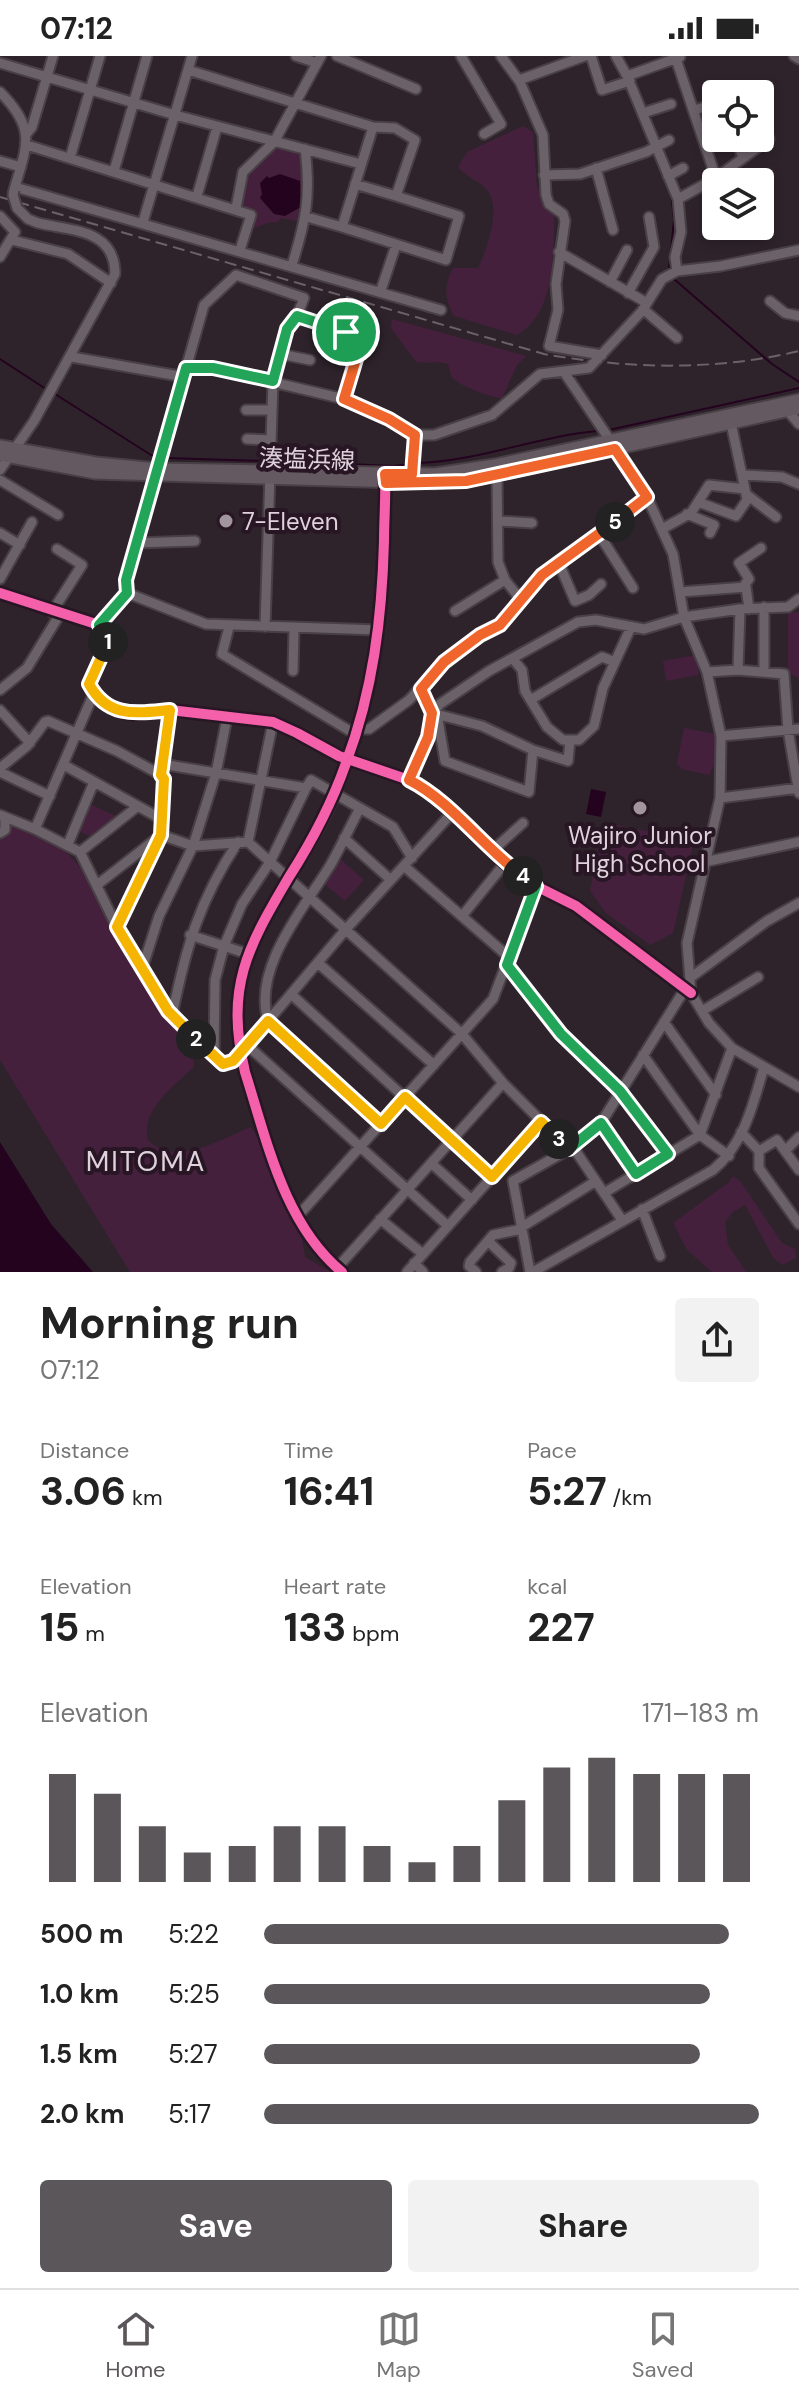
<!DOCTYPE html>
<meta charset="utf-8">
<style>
:root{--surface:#fff;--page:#f2f2f2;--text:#222;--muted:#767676;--line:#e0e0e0;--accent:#5b565a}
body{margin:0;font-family:"DM Sans","Noto Sans JP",sans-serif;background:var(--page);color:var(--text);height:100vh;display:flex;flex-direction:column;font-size:30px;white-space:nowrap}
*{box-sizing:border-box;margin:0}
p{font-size:26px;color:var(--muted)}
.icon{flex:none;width:44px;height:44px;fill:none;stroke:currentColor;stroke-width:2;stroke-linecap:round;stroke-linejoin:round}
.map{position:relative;height:1216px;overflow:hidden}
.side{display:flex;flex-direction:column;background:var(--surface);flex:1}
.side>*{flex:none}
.fabs{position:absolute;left:702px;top:24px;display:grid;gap:16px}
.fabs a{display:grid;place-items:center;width:72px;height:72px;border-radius:8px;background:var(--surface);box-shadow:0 4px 12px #0003;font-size:40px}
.pin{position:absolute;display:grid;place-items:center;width:68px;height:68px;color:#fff;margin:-34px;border:4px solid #fff;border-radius:50%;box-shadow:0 2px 8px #0007}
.km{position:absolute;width:40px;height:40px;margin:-20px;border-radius:50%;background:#222;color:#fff;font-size:22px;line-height:40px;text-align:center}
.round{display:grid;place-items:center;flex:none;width:84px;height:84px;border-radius:8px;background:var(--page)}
.overview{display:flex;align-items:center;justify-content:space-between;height:136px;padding:0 40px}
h1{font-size:44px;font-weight:700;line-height:60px}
.metrics{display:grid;grid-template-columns:repeat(3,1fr);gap:12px;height:136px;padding:8px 40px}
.metrics div{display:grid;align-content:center}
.metrics b{font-size:40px;font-weight:700}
.metrics small{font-size:22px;font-weight:400}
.metrics p{font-size:22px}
.chart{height:224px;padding:16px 40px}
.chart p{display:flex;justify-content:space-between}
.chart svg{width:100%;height:144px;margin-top:8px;stroke:var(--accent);stroke-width:6}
.primary-button{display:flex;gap:16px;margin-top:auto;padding:16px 40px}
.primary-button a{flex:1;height:92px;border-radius:8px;background:var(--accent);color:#fff;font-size:32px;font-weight:700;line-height:92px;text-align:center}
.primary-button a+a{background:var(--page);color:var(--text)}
ul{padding:0 40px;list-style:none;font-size:26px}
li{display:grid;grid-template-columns:128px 96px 1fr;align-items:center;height:60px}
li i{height:20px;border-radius:10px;background:var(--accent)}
.status{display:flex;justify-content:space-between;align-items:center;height:56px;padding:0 40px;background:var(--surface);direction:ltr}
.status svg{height:22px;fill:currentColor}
.dock{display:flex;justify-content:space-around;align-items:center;height:112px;border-top:2px solid var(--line);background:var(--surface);font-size:22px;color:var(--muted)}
.dock a{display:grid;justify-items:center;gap:4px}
.dock .active{color:var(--accent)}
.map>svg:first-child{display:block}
.green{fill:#44203d}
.water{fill:#24031f}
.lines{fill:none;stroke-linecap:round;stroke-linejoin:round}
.stream{stroke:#24031f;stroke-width:2}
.minor-casing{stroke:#494046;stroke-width:13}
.major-casing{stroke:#494046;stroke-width:15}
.minor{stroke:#6b6269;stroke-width:9}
.major{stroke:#645961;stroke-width:11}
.rail{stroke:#6a6268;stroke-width:2;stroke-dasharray:12 6;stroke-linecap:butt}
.minor-bridge-casing{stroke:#494046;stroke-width:13;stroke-linecap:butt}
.minor-bridge{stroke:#6b6269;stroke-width:9}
.cycleway-casing{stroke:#281624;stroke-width:15}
.cycleway{stroke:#f560ab;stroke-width:10}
.split-1-casing{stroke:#fff;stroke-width:16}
.split-2-casing{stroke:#fff;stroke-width:16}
.split-3-casing{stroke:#fff;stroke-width:16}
.split-4-casing{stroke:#fff;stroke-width:16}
.split-5-casing{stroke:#fff;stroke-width:16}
.split-6-casing{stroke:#fff;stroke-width:16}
.split-1{stroke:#22a559;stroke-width:10}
.split-2{stroke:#f5b400;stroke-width:10}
.split-3{stroke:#f5b400;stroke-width:10}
.split-4{stroke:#22a559;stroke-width:10}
.split-5{stroke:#f0652b;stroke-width:10}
.split-6{stroke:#f0652b;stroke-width:10}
.poi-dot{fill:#a1959e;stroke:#281624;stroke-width:3}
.labels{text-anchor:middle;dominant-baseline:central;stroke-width:8;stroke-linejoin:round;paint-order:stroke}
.street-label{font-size:24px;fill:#dfd2dc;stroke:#281624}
.poi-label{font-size:24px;fill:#dfd2dc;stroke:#281624;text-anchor:start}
.quarter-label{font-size:28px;letter-spacing:2px;fill:#dfd2dc;stroke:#281624}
</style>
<div class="status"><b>07:12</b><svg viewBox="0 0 49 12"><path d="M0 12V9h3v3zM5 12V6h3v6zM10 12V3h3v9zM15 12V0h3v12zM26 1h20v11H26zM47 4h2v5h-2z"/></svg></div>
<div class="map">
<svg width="799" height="1216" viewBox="0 0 799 1216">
<rect width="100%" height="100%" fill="#2e232b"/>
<path class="green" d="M523,70L533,76L537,131L555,156C552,196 557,256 517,279L454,260C444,243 444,229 453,212H478C487,193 502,152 487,134C479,124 467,122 458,111L467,96Z
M275,89L301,96L306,127L300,166L281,162L278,166L267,167L253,173L240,151C246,117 252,114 275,89Z
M392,263L526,300L517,309L502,342C492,342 457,329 452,321C451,320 448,309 448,308C437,304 427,308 416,306L391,272Z
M799,556V622L788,617V557Z
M696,599L699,619L666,625L663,605Z
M684,672L716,678L714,709L709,719L681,713L677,707Z
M90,748L118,761L92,781L78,775Z
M0,765L62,791L87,819L115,880L192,995L194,1011C175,1029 140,1054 148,1084C176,1112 220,1083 251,1071L261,1087L281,1144L302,1184L305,1201L331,1216H130L0,1004Z
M612,768L694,785L673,877L650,889L606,857L590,835L600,778Z
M338,801L364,824L345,845L322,826Z
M733,1120L741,1126L782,1187L795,1193L796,1202L783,1209L774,1203L745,1149L733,1156L725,1166L728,1189L746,1216H712L687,1194L673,1167L729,1126Z"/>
<path class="water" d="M280,118L300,125L301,151L285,160L274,158L260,142L262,138L260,127L267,120L269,122Z
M591,733L606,736L601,761L586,758Z
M0,1086L51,1168L93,1216H0Z"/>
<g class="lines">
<path class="stream" d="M610,0L624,23
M632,44L651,90
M653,96L659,108
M669,213L674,164L671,136
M674,223L772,308L799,326
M0,303L46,333
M55,338L151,399L159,401
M609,374L799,332
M165,402L267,405
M273,405L394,410L410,408
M416,407C477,406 537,380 598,375"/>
<defs>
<path id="minor" d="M296,0L317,7
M337,0L416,33
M461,0L501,68L484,78
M501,0L520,26L543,79L546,139L549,148L563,158L565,165L556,228L558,254L549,290L602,299
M591,0L602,34L630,25
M616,0L627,20L678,143L681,176L675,201L677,215
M675,0L716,122
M794,0L799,3
M0,7L175,59L361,108
M188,14L373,71L395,72L415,84L396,140L459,160L446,204L342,171L373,71
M627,20L680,1
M519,24L585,0
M0,36C37,73 27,89 14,134
M694,54L716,48
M643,57L671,48
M27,77L32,71L53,0
M736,82L743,102
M27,89L251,159L240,194
M70,102L100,0
M0,105L21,111
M596,112L613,174
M114,115L147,0
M544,119L580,118L646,96L669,84
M668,120L683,112
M355,128L396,140
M15,131L441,254
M197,140L217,71
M678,143L716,122L769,83L760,63
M236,152L243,116L274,86L321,0
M0,160L15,176L0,201
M307,161L342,171
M143,166L192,0
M12,184L68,198L111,227
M559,196L647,247
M292,209C306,164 311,140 305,93
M610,226L627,194
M381,234L396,189
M628,237L654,191L649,161
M770,245L785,257L799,260
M643,253L677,282
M297,260L346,276L360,290L344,343
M280,298L310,304
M72,301L179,320L186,312H213L344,343L389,363L415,379H434L492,359L540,318L589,312L642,255L662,223L677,215L721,210L799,194
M564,316L610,384
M246,354H271
M787,354L799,368
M247,383L271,384
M615,393L647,441L673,498L684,561L707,616L721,680L720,742L687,887L691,937L709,967L732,992L799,1031
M0,414L34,365L115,218C115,173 72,175 38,167L28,163L17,152
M412,418L415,379
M497,419L498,506L505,524L522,545
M742,419L782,421L799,428
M0,424L58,459
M746,438L776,461
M698,446L736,460L747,444L745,433
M687,458L714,469L710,477
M499,465L532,467
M662,473L691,457L709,429L745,433L731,367
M0,477L20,489
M599,478L633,532
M136,487L195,485
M558,505L575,545L589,539L601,528
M0,523L32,466
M743,531L749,523L739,507L761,492
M680,536L746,531L749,553
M0,537L99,569L108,585L107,593L89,628L100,644L122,656L134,658L170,654L273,666L297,677L339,700L409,724L433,738L505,807L536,830L576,850L691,937
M127,537L206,568L379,574
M455,555L505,524
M52,556L82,509L57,493
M99,569L127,537L126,524L204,249L236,219L304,242L297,260L287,273L273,325L265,571
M229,571L222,598L355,678
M513,603L522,614L525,635L547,671L563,684H579L594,670L603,632L631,571
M738,614L740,553
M293,615L294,573
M707,616L738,614L784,618L788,674L799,737
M764,616V551
M421,633L432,657L482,670L533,694L568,705L570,684
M0,634L27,612L60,558
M532,643L602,601L615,606
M0,654L30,687
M437,658L445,705L529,736L533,694
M357,673H369L409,644L444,606L480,579L500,569L542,519L647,441
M721,680L799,673
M162,708L306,732L311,724L393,771L412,802
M64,709L163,764
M0,712L27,690L45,666L48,665L117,695L161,719
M0,716L50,740
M409,724L428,681L432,657L440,648L489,615L578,566L596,564L644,573L684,561L740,553L788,551L799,543
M720,742L799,732
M360,752C350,771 341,790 331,808C305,851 252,911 268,965L381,1068
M0,759L35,773L80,796L117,871L168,955L223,1008L233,1005L241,997L347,872L452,757
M35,773L94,637
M0,777L5,774V761
M161,779L193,790L248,786L461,977L503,1027L569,1093
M344,782L391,824
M248,786L273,666
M68,788L94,726
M492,795L523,767
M80,796L138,750
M704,806L799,786
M404,810L510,902
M97,829L161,779
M462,860L505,807
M117,871L161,779L164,723L161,719L170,654
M190,879L224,890L242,848L270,806L306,732
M318,907L434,1009
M507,909L561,978L620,1035L668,1098
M142,913L159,860L193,790L216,717L227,662
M690,922L767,865L799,847
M291,938L492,1121
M702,955L758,921
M172,960C186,891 199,845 238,786
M664,966L716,1039
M247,989L448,1170
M643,999L700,1079L729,1100
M214,1000L215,924L224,890L248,898
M601,1067L636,1118
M741,1076L759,1095V1112L799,1168
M573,1091L622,1164
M759,1095L777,1084L799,1114
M785,1095L799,1081
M431,1107L472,1144
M604,1137L700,1079L732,992
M642,1153L660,1200
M297,1161L493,943L536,830
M380,1163L423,1198
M488,1185L511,1207L509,1212L502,1216
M414,1207L423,1216
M337,1212L503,1027
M342,1216C284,1168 267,1085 245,1016C214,886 292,843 336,736C369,656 381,573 384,487C384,464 386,442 385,420
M407,1216L541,1066
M476,1216L469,1210L470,1206L493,1179L517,1174L596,1125
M530,1216L513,1125L573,1091L601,1067L685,933
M533,1216L713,1114C744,1088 753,1049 764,1011"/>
<path id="major" d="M0,390L96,407L157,413L435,418L495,409L799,344
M0,399L95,417L435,427L497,419L799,352"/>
</defs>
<use href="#minor" class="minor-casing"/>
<use href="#major" class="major-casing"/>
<use href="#minor" class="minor"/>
<use href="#major" class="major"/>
<path class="rail" d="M0,141L544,298C629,313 715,315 799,295"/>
<defs>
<path id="minor-bridge" d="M14,134L13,139L17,152"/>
</defs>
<use href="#minor-bridge" class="minor-bridge-casing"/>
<use href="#minor-bridge" class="minor-bridge"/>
<defs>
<path id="cycleway" d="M0,537L99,569L108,585L107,593L89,628L100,644L122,656L134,658L170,654L273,666L297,677L339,700L409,724L433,738L505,807L536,830L576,850L691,937
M342,1216C284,1168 267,1085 245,1016C225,931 247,892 289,821C312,785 332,747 346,707C373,635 382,562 384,485C384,463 386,441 385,418"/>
</defs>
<use href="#cycleway" class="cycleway-casing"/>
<use href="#cycleway" class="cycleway"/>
</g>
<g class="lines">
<defs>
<path id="split-1" d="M108,586L99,569L127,537L126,524L186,312H213L273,325L287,273L297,260L346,276"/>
<path id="split-2" d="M108,586L89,628C108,663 137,657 170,654L161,719L164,723L161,779L117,871L168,955L196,983"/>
<path id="split-3" d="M196,983L223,1008L233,1005L268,965L381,1068L405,1041L492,1121L541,1066L559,1083"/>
<path id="split-4" d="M523,820L536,830L507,909L561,978L620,1035L668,1098L636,1118L601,1067L569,1093L559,1083"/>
<path id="split-5" d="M523,820C484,792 451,745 409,724L428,681L432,657L421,633L444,606L480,579L500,569L542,519L615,466"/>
<path id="split-6" d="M346,276L360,290L344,343L389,363L415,379L412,418H385L386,427L466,425L615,393L647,441L615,466"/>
</defs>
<use href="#split-1" class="split-1-casing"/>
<use href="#split-2" class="split-2-casing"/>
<use href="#split-3" class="split-3-casing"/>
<use href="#split-4" class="split-4-casing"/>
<use href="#split-5" class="split-5-casing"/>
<use href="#split-6" class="split-6-casing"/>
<use href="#split-1" class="split-1"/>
<use href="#split-2" class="split-2"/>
<use href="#split-3" class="split-3"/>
<use href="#split-4" class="split-4"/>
<use href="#split-5" class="split-5"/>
<use href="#split-6" class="split-6"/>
</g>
<g class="poi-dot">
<circle cx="226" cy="465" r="8"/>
<circle cx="640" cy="752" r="8"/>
</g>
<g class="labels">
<g class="street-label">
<text transform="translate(307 403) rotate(2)">湊塩浜線</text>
</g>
<g class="poi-label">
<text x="242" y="465">7-Eleven</text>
<text x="640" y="779" text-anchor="middle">Wajiro Junior<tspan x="640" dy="28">High School</tspan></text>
</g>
<g class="quarter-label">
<text x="146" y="1105">MITOMA</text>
</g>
</g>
</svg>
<div class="fabs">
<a><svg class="icon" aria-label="locate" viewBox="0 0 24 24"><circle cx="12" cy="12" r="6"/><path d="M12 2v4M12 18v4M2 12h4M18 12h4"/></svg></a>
<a><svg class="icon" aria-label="layers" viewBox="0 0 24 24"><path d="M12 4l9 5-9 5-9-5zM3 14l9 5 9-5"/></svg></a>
</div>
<div class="pin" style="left:346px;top:276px;background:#1e9e55"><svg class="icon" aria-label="arrive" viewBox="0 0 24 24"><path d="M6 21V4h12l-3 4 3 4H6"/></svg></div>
<b class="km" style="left:108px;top:586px">1</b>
<b class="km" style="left:196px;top:983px">2</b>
<b class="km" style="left:559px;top:1083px">3</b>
<b class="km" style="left:523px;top:820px">4</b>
<b class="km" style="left:615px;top:466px">5</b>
</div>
<section class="side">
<div class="overview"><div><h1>Morning run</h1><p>07:12</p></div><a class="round"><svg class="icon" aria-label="share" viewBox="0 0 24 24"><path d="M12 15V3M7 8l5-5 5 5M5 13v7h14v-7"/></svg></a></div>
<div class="metrics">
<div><p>Distance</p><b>3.06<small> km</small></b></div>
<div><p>Time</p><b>16:41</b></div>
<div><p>Pace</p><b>5:27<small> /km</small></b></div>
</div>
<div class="metrics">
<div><p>Elevation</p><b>15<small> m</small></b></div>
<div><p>Heart rate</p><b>133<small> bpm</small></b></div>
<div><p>kcal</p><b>227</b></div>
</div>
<div class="chart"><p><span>Elevation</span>171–183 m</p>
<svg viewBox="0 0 160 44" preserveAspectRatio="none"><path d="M5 44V11M15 44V17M25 44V27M35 44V35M45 44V33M55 44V27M65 44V27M75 44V33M85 44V38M95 44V33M105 44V19M115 44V9M125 44V6M135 44V11M145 44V11M155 44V11"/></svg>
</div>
<ul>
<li><b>500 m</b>5:22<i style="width:94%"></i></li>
<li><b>1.0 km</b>5:25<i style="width:90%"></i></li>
<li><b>1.5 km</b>5:27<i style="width:88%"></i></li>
<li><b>2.0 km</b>5:17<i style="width:100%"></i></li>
</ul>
<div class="primary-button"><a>Save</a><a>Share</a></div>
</section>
<nav class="dock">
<a class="active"><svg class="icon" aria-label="home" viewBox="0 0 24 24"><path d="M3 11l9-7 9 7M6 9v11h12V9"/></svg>Home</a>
<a><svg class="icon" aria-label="map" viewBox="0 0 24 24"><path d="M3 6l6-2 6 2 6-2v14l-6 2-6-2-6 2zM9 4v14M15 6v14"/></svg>Map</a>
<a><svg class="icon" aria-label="saved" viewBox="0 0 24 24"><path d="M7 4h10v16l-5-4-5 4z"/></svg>Saved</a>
</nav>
